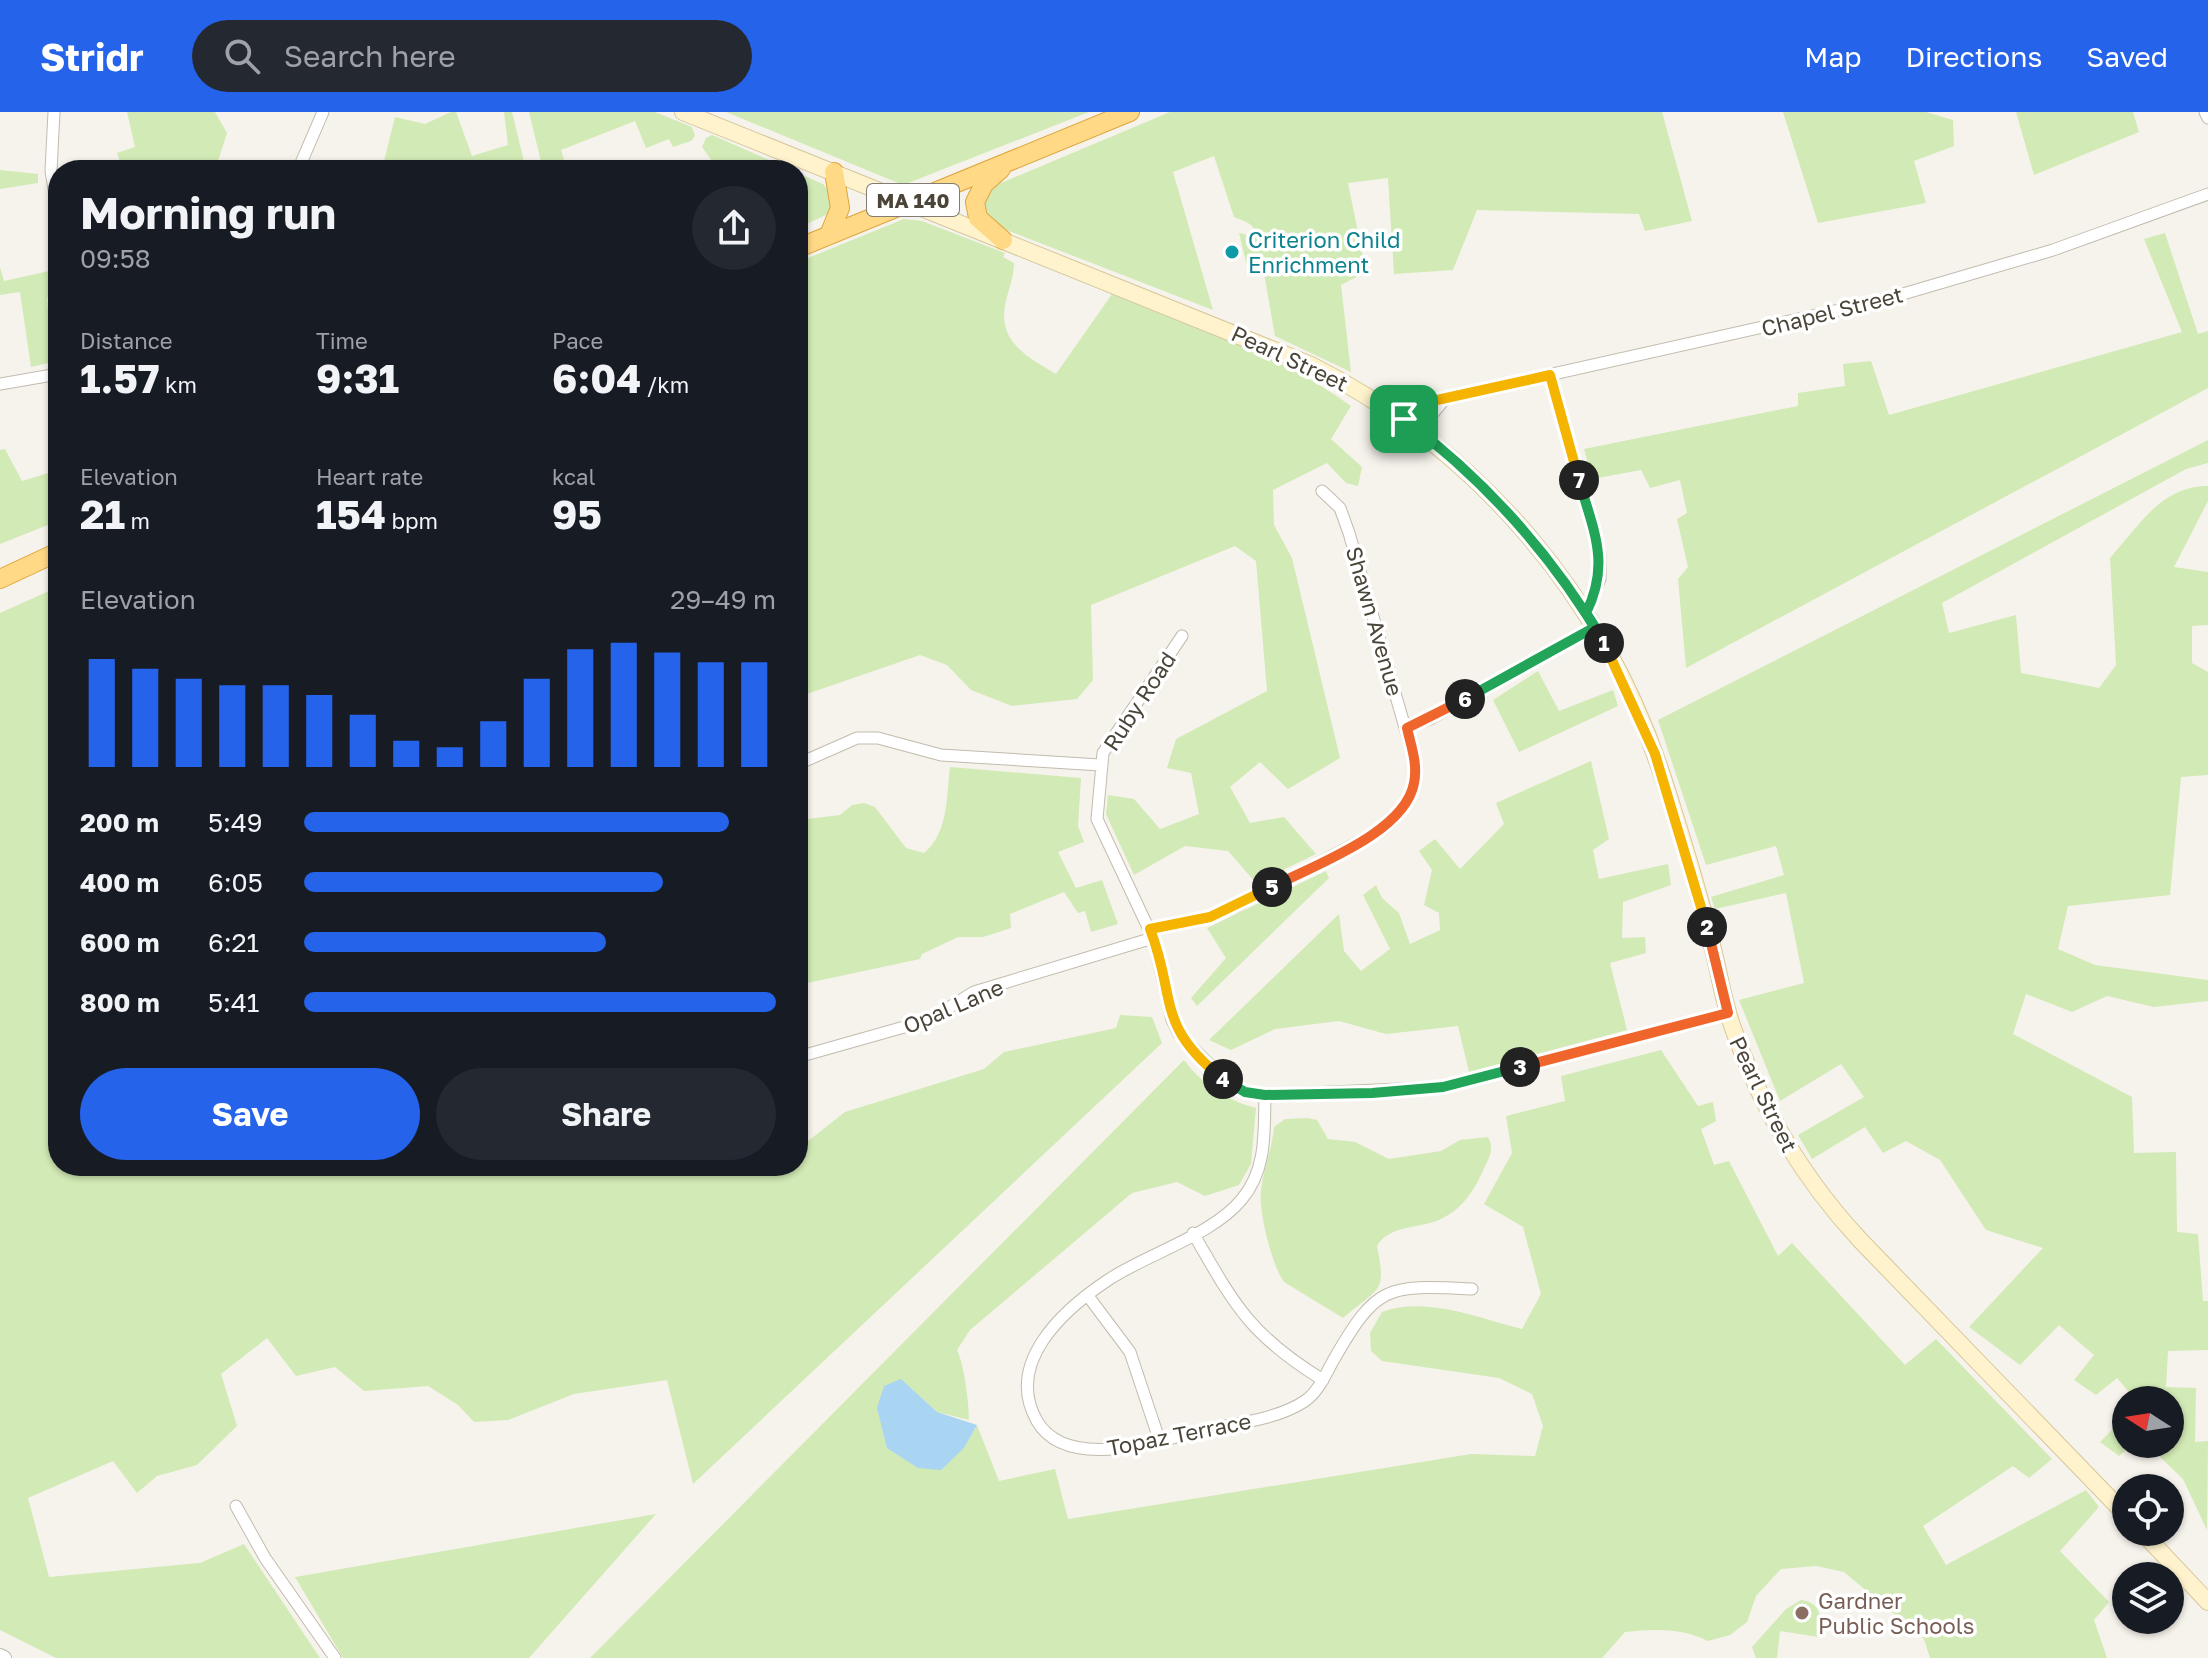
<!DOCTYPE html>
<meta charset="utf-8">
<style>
:root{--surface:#171b24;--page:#242831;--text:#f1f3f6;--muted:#9ea1a6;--accent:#2563eb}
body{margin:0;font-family:"Golos Text",sans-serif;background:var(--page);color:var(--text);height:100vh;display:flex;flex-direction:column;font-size:30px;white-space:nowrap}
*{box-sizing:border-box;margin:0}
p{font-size:26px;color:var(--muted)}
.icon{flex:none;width:44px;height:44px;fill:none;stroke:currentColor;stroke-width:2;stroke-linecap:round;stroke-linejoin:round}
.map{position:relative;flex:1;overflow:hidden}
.panel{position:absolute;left:48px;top:48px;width:760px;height:1016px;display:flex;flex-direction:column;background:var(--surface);border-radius:32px;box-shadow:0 2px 6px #0004}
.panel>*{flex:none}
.needle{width:52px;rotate:282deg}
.buttons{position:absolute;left:2112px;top:1274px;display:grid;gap:16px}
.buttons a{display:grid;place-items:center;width:72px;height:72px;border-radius:50%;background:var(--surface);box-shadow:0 2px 6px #0004;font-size:40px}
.pin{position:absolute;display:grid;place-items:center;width:68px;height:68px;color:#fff;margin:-34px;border-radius:16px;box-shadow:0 4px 12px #0006}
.km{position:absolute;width:40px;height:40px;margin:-20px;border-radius:50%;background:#222;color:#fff;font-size:22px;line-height:40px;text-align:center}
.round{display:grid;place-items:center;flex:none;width:84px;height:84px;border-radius:42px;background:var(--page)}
.headline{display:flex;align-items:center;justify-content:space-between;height:136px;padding:0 32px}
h1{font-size:44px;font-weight:700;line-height:60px}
.stats{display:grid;grid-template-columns:repeat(3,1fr);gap:12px;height:136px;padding:8px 32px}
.stats div{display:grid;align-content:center}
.stats b{font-size:40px;font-weight:700}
.stats small{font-size:22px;font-weight:400}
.stats p{font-size:22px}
.chart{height:224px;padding:16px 32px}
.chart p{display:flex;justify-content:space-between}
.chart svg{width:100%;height:144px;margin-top:8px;stroke:var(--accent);stroke-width:6}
.action{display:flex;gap:16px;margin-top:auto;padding:16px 32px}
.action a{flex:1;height:92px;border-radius:48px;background:var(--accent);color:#fff;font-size:32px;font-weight:700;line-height:92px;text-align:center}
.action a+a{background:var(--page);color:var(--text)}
ul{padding:0 32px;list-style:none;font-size:26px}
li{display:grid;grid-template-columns:128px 96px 1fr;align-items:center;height:60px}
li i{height:20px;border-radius:10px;background:var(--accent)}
header{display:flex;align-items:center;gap:48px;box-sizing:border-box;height:112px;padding:0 40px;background:var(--accent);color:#fff}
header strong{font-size:38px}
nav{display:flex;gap:44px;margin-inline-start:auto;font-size:28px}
.search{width:560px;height:72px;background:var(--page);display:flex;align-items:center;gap:20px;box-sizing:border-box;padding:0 28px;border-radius:44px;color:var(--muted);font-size:30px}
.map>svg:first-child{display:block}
.green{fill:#d2eab5}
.water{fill:#a9d4f2}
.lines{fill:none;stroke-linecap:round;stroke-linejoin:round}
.minor-casing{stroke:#c2bbae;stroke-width:13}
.tertiary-casing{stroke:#c2bbae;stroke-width:16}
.secondary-casing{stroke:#d6c79b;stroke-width:18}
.trunk-casing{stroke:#e0a43c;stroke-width:20}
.minor{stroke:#fff;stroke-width:11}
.tertiary{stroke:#fff;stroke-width:14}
.secondary{stroke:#fff3cd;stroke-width:16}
.trunk{stroke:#ffd985;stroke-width:18}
.split-1-casing{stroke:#fff;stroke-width:16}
.split-2-casing{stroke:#fff;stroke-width:16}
.split-3-casing{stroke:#fff;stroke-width:16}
.split-4-casing{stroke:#fff;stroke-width:16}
.split-5-casing{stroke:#fff;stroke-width:16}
.split-6-casing{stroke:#fff;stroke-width:16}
.split-7-casing{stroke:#fff;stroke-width:16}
.split-8-casing{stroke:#fff;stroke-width:16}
.split-1{stroke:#22a559;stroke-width:10}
.split-2{stroke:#f5b400;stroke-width:10}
.split-3{stroke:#f0652b;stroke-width:10}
.split-4{stroke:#22a559;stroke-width:10}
.split-5{stroke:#f5b400;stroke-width:10}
.split-6{stroke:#f0652b;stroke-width:10}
.split-7{stroke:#22a559;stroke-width:10}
.split-8{stroke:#f5b400;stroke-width:10}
.culture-dot{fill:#0f9aa8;stroke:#fff;stroke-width:3}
.education-dot{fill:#8d6e63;stroke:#fff;stroke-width:3}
.labels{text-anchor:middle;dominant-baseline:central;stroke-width:7;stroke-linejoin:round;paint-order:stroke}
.shield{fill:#fff;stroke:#817c74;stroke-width:2}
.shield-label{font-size:20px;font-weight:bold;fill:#4b4439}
.culture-label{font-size:22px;fill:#0d838f;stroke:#fff;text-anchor:start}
.street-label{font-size:22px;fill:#4b4439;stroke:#fff}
.education-label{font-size:22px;fill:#785e54;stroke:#fff;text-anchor:start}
</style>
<header>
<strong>Stridr</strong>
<div class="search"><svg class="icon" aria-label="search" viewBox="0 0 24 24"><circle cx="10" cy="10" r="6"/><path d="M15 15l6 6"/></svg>Search here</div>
<nav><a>Map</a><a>Directions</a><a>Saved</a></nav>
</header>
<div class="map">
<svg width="2208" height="1546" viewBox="0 0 2208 1546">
<rect width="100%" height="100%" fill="#f6f3ec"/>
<path class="green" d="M127,0H215L227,21L215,58H123L117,41L135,35Z
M451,0H456L472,44L508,33L504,0H512L526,58H395L383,53L395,5L425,12Z
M529,0H655L692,15L695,24L691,29L673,35L669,27L646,36L635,9L561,38L567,58H543Z
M726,0H1089L903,73Z
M1170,0H1662L1692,109L1645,119L1639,102L1477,98L1453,158L1394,162L1388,66L1348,71L1366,160L1341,173L1351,260L1275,224L1262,150L1247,154L1239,121L1257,125C1255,111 1246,110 1234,105L1214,44L1173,60L1213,198L1004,117L982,100L989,76Z
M1783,0H1926L1953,8L1954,34L1914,49L1926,91L1818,111Z
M2016,0H2133L2139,20L2034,63Z
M712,23L792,58H724L720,48L712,49L702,35L706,26Z
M0,58L38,62V71L0,77Z
M798,61L823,72L833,85L830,101L798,116Z
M904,107L922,109L1005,141L1003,145L1014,151C1014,164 1009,176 1006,189C996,229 1026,244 1056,262L1112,182C1193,215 1280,242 1351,294L1331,327L1362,355L1358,374L1346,371L1327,351L1273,378L1274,413L1292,446L1340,646L1288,677L1260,650L1230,675L1250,711L1284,705L1316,742L1256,771L1228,739L1185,734L1134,763L1106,702L1108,683L1134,687L1160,717L1199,702L1191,661L1167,656L1176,627L1267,579L1256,449L1235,434L1091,493L1093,568L1077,587L1012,594L971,578L947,553L920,543L798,585V150Z
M2165,121L2198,222L2208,219V276L1686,556L1678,467L1688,455L1677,407L1687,401L1680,368L1650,376L1641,358L1592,367L1584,337L1798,294V281L1845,274L1843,252L1871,249L1889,303L2182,220L2144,127Z
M0,155L4,169L58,157V181L47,186L52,250L31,255L20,180L0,183Z
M2208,328V351L2186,357L1942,491L1949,521L2016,503L2021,561L2099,576L2116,553L2110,446C2139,414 2161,374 2208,374V389L2174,455L2208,460V513L2192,514V551L2208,560V663L2181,665L2170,783L2068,794L2058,837L2095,853L2208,868V889L2154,895L2107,884L2072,900L2026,882L2013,922L2132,985L2134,1041L2176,1040L2177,1120L2198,1122L2203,1189H2208V1238L2168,1239L2166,1275L2196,1276L2195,1330L2208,1329L2207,1418L2183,1367L2158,1343L2141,1344L2131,1334L2119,1344L2100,1330L2126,1304V1332H2170V1288H2136L2117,1266L2096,1283L2074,1268L2094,1243L2059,1213L2020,1253L1969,1215L2043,1136L1986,1118L1940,1048L1906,1029L1883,1041L1865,1015L1812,1047L1798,1023L1864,985L1841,952L1780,989L1739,888L1804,871L1786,781L1715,797L1711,785L1784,763L1776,734L1706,753L1658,608Z
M5,337L22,369L58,358V409L0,432V338Z
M58,475V1054H798V1037L845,1000L984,957L1004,940L1116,916L1120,903L1152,905L1162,931L693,1372L667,1268L574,1282L508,1308L474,1310L458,1293L428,1274L364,1279L335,1255L296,1264L267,1226L221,1262L237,1314L197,1353L157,1364L137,1381L113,1349L28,1386L49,1465L200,1451L244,1432L320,1546H56L0,1518V501Z
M1538,559L1559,599L1613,578L1618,594L1519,640L1493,588Z
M1591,649L1609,727L1593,738L1599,767L1668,752L1671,773L1623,790L1622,826L1645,825L1646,841L1610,851L1627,918L1469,960L1458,914L1386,922L1339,909L1275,917L1231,938L1209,928L1339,802L1344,839L1361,859L1390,837L1363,783L1376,773L1382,786L1399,801L1410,832L1440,818L1439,801L1424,793L1432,758L1419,739L1435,727L1460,757L1504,712L1496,691Z
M950,655L1081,666L1078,714L1084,730L1058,740L1076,776L1102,768L1118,812L1091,820L1085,799L1078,801L1064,780L1010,802L1011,816L983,825H958L922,842L920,847L798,873V708L840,703L852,693L864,691L875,695L906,736L924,741C949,720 946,686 950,655Z
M1326,759L1329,766L1197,894L1191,886L1226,846L1207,816Z
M1661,938L1698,994L1713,990L1716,1009L1701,1017L1714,1053L1729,1049L1778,1144L1792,1131L1905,1253L1936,1227L2052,1347L2029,1366L2013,1354L1923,1414L1946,1453L2086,1378L2099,1395L2060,1439L2109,1490L2094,1508L2107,1546H1930L1924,1527L1844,1460L1816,1454L1781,1457L1756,1484L1747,1510L1730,1523L1708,1529C1681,1516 1655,1517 1625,1520L1602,1546H590L1184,948C1204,974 1224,987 1256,996L1251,1052L1239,1073L1205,1084L1177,1070L1132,1081L970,1218L957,1238C964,1252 969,1291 969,1308L937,1300L901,1267L964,1336L977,1313L999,1369L1055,1357L1068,1407L1471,1342L1535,1344L1543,1314L1532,1282L1499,1266L1382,1249L1371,1239L1370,1221L1382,1200C1427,1184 1477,1206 1522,1217L1541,1182L1523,1115L1484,1092L1512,1041L1506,1004L1565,989L1561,964Z
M1307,1006L1317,1008L1328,1027L1355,1030L1389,1047L1441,1039L1460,1028L1488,1025C1494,1036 1490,1044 1485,1054C1476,1075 1465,1095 1443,1106C1423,1117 1389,1112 1377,1134C1387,1183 1379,1174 1343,1206L1284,1170C1272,1154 1258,1098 1261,1078C1264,1056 1272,1036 1274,1015L1285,1007Z
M656,1402L529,1546H343L295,1465Z
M1801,1488C1823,1491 1821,1507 1819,1525L1780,1519L1777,1546H1756L1752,1535L1786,1497Z"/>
<path class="water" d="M901,1267L937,1300L977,1313L964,1336L941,1358L918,1356L887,1336L877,1296L884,1274Z"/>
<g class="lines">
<defs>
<path id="minor" d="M54,0L51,59L58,101
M2205,0L2208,6
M298,58L323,0
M1550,263L1600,444V467L1586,501
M0,272L58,262
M1404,307L1416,295L1428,290L1879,189L2053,138L2208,82
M1419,318L1444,288
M1182,524L1103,641L1097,707L1153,826L1172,908L1179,922L1227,970L1245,980L1265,983L1443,975L1728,901
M1407,616L1430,607L1595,515
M798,652L857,626H878L941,643L1100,653
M1150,817L1210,805L1237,794L1383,717C1406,699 1417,677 1414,647L1349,421L1340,396L1322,379
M798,945L929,908L974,880L1153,826
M1265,983C1264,1020 1267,1057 1242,1087C1213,1123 1147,1142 1108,1168C1063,1198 1004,1251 1037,1309C1069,1364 1171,1324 1219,1315C1247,1310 1281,1305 1305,1289C1318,1280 1326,1262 1333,1249C1377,1172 1386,1173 1472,1177
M1193,1121C1235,1194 1250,1223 1323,1268
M1088,1184L1130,1240L1159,1327
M236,1394L265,1446L335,1546"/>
<path id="tertiary" d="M0,1544L4,1546"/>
<path id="secondary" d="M683,0L1311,253C1481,339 1606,488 1664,669C1682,725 1699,781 1713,837C1720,865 1724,893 1734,919C1762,998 1804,1068 1861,1129L2126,1403
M2142,1420L2208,1490"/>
<path id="trunk" d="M1001,57L984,72L975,90L978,106L1003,128
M829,123L840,96L834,60
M798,136L1130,0
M0,467L58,440"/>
</defs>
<use href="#minor" class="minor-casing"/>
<use href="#tertiary" class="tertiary-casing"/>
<use href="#secondary" class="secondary-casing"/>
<use href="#trunk" class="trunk-casing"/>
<use href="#minor" class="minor"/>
<use href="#tertiary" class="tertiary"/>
<use href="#secondary" class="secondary"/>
<use href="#trunk" class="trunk"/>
</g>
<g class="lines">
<defs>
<path id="split-1" d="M1404,307C1486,369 1552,442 1604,531"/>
<path id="split-2" d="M1604,531L1655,642L1707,815"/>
<path id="split-3" d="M1520,955L1728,901L1707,815"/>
<path id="split-4" d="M1223,967L1245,980L1265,983L1372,981L1443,975L1520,955"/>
<path id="split-5" d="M1223,967C1155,913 1177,887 1150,817L1210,805L1272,775"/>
<path id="split-6" d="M1272,775C1314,753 1405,721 1414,671C1418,652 1411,634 1407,616L1465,587"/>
<path id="split-7" d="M1465,587L1595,515L1586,501C1611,451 1593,418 1579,368"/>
<path id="split-8" d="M1404,307L1416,295L1428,290L1550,263L1579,368"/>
</defs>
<use href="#split-1" class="split-1-casing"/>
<use href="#split-2" class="split-2-casing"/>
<use href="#split-3" class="split-3-casing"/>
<use href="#split-4" class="split-4-casing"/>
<use href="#split-5" class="split-5-casing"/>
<use href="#split-6" class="split-6-casing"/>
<use href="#split-7" class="split-7-casing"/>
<use href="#split-8" class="split-8-casing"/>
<use href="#split-1" class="split-1"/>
<use href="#split-2" class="split-2"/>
<use href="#split-3" class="split-3"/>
<use href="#split-4" class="split-4"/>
<use href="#split-5" class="split-5"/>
<use href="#split-6" class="split-6"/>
<use href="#split-7" class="split-7"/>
<use href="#split-8" class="split-8"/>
</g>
<circle class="culture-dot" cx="1232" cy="140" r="8"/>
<circle class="education-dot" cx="1802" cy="1501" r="8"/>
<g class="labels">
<rect class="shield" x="867" y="72" width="92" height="32" rx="6"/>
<g class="shield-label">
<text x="913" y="88">MA 140</text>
</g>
<g class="culture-label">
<text x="1248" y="127">Criterion Child<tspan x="1248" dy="25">Enrichment</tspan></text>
</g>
<g class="street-label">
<text transform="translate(1832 199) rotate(-14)">Chapel Street</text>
<text transform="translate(1290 246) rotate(25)">Pearl Street</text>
<text transform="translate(1375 509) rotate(74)">Shawn Avenue</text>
<text transform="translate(1139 589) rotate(-57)">Ruby Road</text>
<text transform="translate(953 894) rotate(-23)">Opal Lane</text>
<text transform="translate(1764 982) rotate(64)">Pearl Street</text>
<text transform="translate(1179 1322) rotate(-11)">Topaz Terrace</text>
</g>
<g class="education-label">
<text x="1818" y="1488">Gardner<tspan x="1818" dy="25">Public Schools</tspan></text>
</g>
</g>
</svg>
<div class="buttons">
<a><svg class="needle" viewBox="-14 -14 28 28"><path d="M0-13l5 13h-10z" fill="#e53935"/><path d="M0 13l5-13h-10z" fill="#9ea1a6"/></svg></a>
<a><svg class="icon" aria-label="locate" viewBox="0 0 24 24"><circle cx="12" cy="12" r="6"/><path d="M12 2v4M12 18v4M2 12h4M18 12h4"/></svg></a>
<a><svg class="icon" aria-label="layers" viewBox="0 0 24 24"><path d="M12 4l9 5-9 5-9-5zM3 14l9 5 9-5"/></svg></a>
</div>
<div class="pin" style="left:1404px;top:307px;background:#1e9e55"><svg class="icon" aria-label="arrive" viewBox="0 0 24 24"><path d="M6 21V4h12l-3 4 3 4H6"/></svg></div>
<b class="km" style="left:1604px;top:531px">1</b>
<b class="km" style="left:1707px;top:815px">2</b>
<b class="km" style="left:1520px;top:955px">3</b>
<b class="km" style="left:1223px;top:967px">4</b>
<b class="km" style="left:1272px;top:775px">5</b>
<b class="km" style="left:1465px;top:587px">6</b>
<b class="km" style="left:1579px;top:368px">7</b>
<section class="panel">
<div class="headline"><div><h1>Morning run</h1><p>09:58</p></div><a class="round"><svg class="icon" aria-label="share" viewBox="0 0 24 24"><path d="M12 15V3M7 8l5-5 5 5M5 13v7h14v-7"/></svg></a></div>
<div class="stats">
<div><p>Distance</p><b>1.57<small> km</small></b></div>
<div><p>Time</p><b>9:31</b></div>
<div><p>Pace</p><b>6:04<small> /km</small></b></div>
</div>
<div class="stats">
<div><p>Elevation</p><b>21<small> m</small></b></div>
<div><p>Heart rate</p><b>154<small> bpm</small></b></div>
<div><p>kcal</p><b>95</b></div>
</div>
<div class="chart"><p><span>Elevation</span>29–49 m</p>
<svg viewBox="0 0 160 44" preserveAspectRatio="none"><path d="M5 44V11M15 44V14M25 44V17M35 44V19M45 44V19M55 44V22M65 44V28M75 44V36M85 44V38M95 44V30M105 44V17M115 44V8M125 44V6M135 44V9M145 44V12M155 44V12"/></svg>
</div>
<ul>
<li><b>200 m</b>5:49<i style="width:90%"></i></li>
<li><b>400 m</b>6:05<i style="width:76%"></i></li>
<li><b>600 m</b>6:21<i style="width:64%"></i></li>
<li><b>800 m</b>5:41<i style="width:100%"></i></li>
</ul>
<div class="action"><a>Save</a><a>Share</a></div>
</section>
</div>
